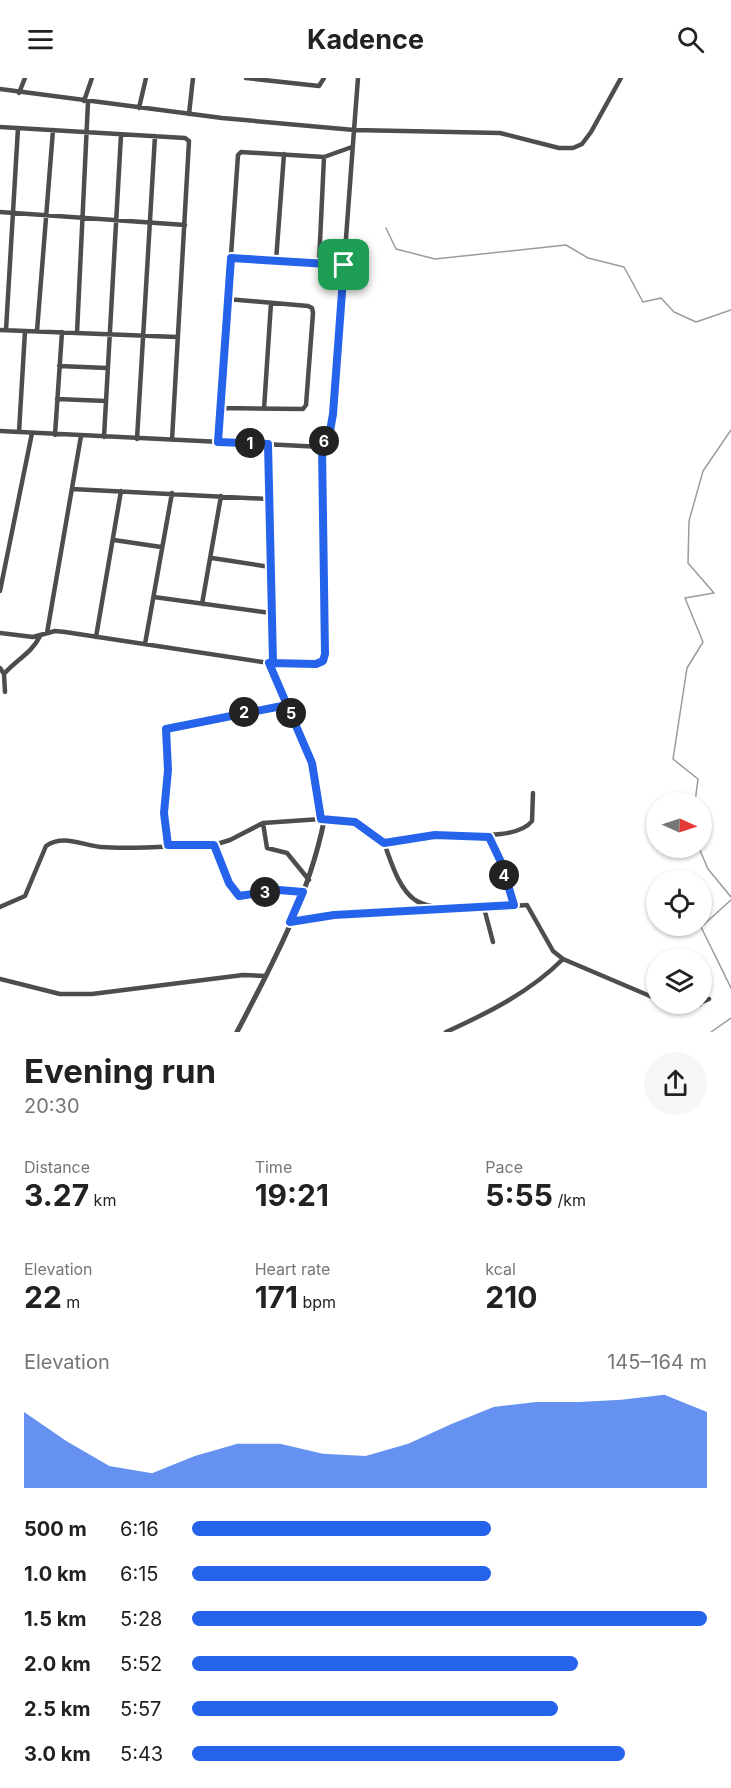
<!DOCTYPE html>
<meta charset="utf-8">
<style>
:root{--surface:#fff;--page:#f6f6f6;--text:#222;--muted:#767676;--accent:#2563eb}
body{margin:0;font-family:Inter,sans-serif;background:var(--page);color:var(--text);height:100vh;display:flex;flex-direction:column;font-size:22px;white-space:nowrap}
*{box-sizing:border-box;margin:0}
p{font-size:20px;color:var(--muted)}
.icon{flex:none;width:33px;height:33px;fill:none;stroke:currentColor;stroke-width:2;stroke-linecap:round;stroke-linejoin:round}
.map{position:relative;height:954px;overflow:hidden}
.panel{display:flex;flex-direction:column;background:var(--surface);flex:1}
.panel>*{flex:none}
.needle{width:39px;rotate:93deg}
.fabs{position:absolute;left:646px;top:714px;display:grid;gap:12px}
.fabs a{display:grid;place-items:center;width:66px;height:66px;border-radius:50%;background:var(--surface);box-shadow:0 2px 4px #0004;font-size:30px}
.pin{position:absolute;display:grid;place-items:center;width:51px;height:51px;color:#fff;margin:-26px;border-radius:12px;box-shadow:0 3px 9px #0006}
.km{position:absolute;width:30px;height:30px;margin:-15px;border-radius:50%;background:#222;color:#fff;font-size:16px;line-height:30px;text-align:center}
.round{display:grid;place-items:center;flex:none;width:63px;height:63px;border-radius:32px;background:var(--page)}
.summary{display:flex;align-items:center;justify-content:space-between;height:102px;padding:0 24px}
h1{font-size:33px;font-weight:700;line-height:45px}
.stats{display:grid;grid-template-columns:repeat(3,1fr);gap:9px;height:102px;padding:6px 24px}
.stats div{display:grid;align-content:center}
.stats b{font-size:30px;font-weight:700}
.stats small{font-size:16px;font-weight:400}
.stats p{font-size:16px}
.chart{height:168px;padding:12px 24px}
.chart p{display:flex;justify-content:space-between}
.chart svg{width:100%;height:108px;margin-top:6px;fill:var(--accent);opacity:.7}
ul{padding:0 24px;list-style:none;font-size:20px}
li{display:grid;grid-template-columns:96px 72px 1fr;align-items:center;height:45px}
li i{height:15px;border-radius:8px;background:var(--accent)}
header{display:flex;justify-content:space-between;align-items:center;height:78px;padding:0 24px;background:var(--surface);font-size:27px;font-weight:700}
.map>svg:first-child{display:block}
.lines{fill:none;stroke-linecap:round;stroke-linejoin:round}
.stream{stroke:#9b9b9b;stroke-width:1.5}
.minor{stroke:#4d4d4d;stroke-width:4.5}
.tertiary{stroke:#4d4d4d;stroke-width:5}
.route-casing{stroke:#fff;stroke-width:12}
.route{stroke:#2563eb;stroke-width:8}
</style>
<header><svg class="icon" aria-label="menu" viewBox="0 0 24 24"><path d="M4 6h16M4 12h16M4 18h16"/></svg>Kadence<svg class="icon" aria-label="search" viewBox="0 0 24 24"><circle cx="10" cy="10" r="6"/><path d="M15 15l6 6"/></svg></header>
<div class="map">
<svg width="731" height="954" viewBox="0 0 731 954">
<rect width="100%" height="100%" fill="#fff"/>
<g class="lines">
<path class="stream" d="M386,150L396,171L435,181L566,167L588,180L624,189L643,224L661,220L674,234L696,244L731,232
M695,724L698,701L673,681L687,590L703,564L685,520L714,515L688,485L689,443L703,393L731,352
M699,770L708,791L731,819
M731,822L701,849L731,910
M711,954L731,940"/>
<path class="minor" d="M246,0L319,8L324,0
M358,0L354,52L500,55L559,70H573L582,66L591,54L621,0
M0,11L222,40L354,52L333,336L330,353L322,369L325,576L323,583L316,586L269,585L65,554L55,553L33,559L0,555
M19,15L25,0
M84,23L92,0
M139,30L146,0
M189,36L193,0
M0,49L185,60L189,63L172,362
M324,79L352,69
M0,134L185,147
M231,181L344,187
M276,183L284,76
M0,252L177,259
M6,252L18,50
M37,253L53,52
M77,255L88,24
M59,288L107,290
M57,321L106,323
M221,330L303,331L306,327L313,235L312,230L308,228L227,221
M264,331L271,225
M0,353L322,369
M19,354L25,253
M55,357L62,254
M104,359L121,57
M137,361L155,58
M218,364L238,77L241,74L324,79L319,185
M268,366L273,584
M72,411L268,421
M114,462L161,469
M212,480L270,489
M0,513L32,355
M154,519L271,535
M202,526L221,418
M47,555L81,358
M96,559L121,413
M145,566L172,415
M0,590L4,596L5,614
M4,596C16,582 32,575 40,558
M324,743L355,744C364,753 374,757 384,765C391,783 398,810 415,822C438,837 500,828 527,827L553,873L563,881L657,921
M263,745L267,770L287,775L309,802
M489,759L501,784L514,827
M384,765C400,762 417,758 434,757C458,755 516,764 532,743L533,715
M168,767L164,735L168,692L166,651L287,627
M214,767L229,805L236,817L246,819L285,812L303,814
M0,829L25,818L46,768C63,756 82,767 101,769C136,772 178,767 214,767L230,762L263,745L321,741
M484,830L493,864
M290,844L334,837L439,830
M0,901L60,916H92L243,897L266,898
M702,924L709,921
M667,926L686,929L700,926
M446,954C488,935 530,914 563,881"/>
<path class="tertiary" d="M237,954C272,887 309,818 324,743L321,741L312,685L269,585"/>
</g>
<g class="lines">
<defs>
<path id="route" d="M344,187L231,180L218,364L268,366L273,584L269,585L287,627L166,651L168,692L164,735L168,767H214L229,805L239,818L279,812L303,814L290,844L334,837L514,827L501,784L489,759L435,757L384,765L355,744L321,741L312,685L269,585L316,586L323,583L325,576L322,369L330,353L333,336L344,187"/>
</defs>
<use href="#route" class="route-casing"/>
<use href="#route" class="route"/>
</g>
</svg>
<div class="fabs">
<a><svg class="needle" viewBox="-14 -14 28 28"><path d="M0-13l5 13h-10z" fill="#e53935"/><path d="M0 13l5-13h-10z" fill="#767676"/></svg></a>
<a><svg class="icon" aria-label="locate" viewBox="0 0 24 24"><circle cx="12" cy="12" r="6"/><path d="M12 2v4M12 18v4M2 12h4M18 12h4"/></svg></a>
<a><svg class="icon" aria-label="layers" viewBox="0 0 24 24"><path d="M12 4l9 5-9 5-9-5zM3 14l9 5 9-5"/></svg></a>
</div>
<div class="pin" style="left:344px;top:187px;background:#1e9e55"><svg class="icon" aria-label="arrive" viewBox="0 0 24 24"><path d="M6 21V4h12l-3 4 3 4H6"/></svg></div>
<b class="km" style="left:250px;top:365px">1</b>
<b class="km" style="left:244px;top:634px">2</b>
<b class="km" style="left:265px;top:814px">3</b>
<b class="km" style="left:504px;top:797px">4</b>
<b class="km" style="left:291px;top:635px">5</b>
<b class="km" style="left:324px;top:363px">6</b>
</div>
<section class="panel">
<div class="summary"><div><h1>Evening run</h1><p>20:30</p></div><a class="round"><svg class="icon" aria-label="share" viewBox="0 0 24 24"><path d="M12 15V3M7 8l5-5 5 5M5 13v7h14v-7"/></svg></a></div>
<div class="stats">
<div><p>Distance</p><b>3.27<small> km</small></b></div>
<div><p>Time</p><b>19:21</b></div>
<div><p>Pace</p><b>5:55<small> /km</small></b></div>
</div>
<div class="stats">
<div><p>Elevation</p><b>22<small> m</small></b></div>
<div><p>Heart rate</p><b>171<small> bpm</small></b></div>
<div><p>kcal</p><b>210</b></div>
</div>
<div class="chart"><p><span>Elevation</span>145–164 m</p>
<svg viewBox="0 0 160 44" preserveAspectRatio="none"><path d="M0 44V13L10 25L20 35L30 38L40 31L50 26L60 26L70 30L80 31L90 26L100 18L110 11L120 9L130 9L140 8L150 6L160 13V44z"/></svg>
</div>
<ul>
<li><b>500 m</b>6:16<i style="width:58%"></i></li>
<li><b>1.0 km</b>6:15<i style="width:58%"></i></li>
<li><b>1.5 km</b>5:28<i style="width:100%"></i></li>
<li><b>2.0 km</b>5:52<i style="width:75%"></i></li>
<li><b>2.5 km</b>5:57<i style="width:71%"></i></li>
<li><b>3.0 km</b>5:43<i style="width:84%"></i></li>
</ul>
</section>
